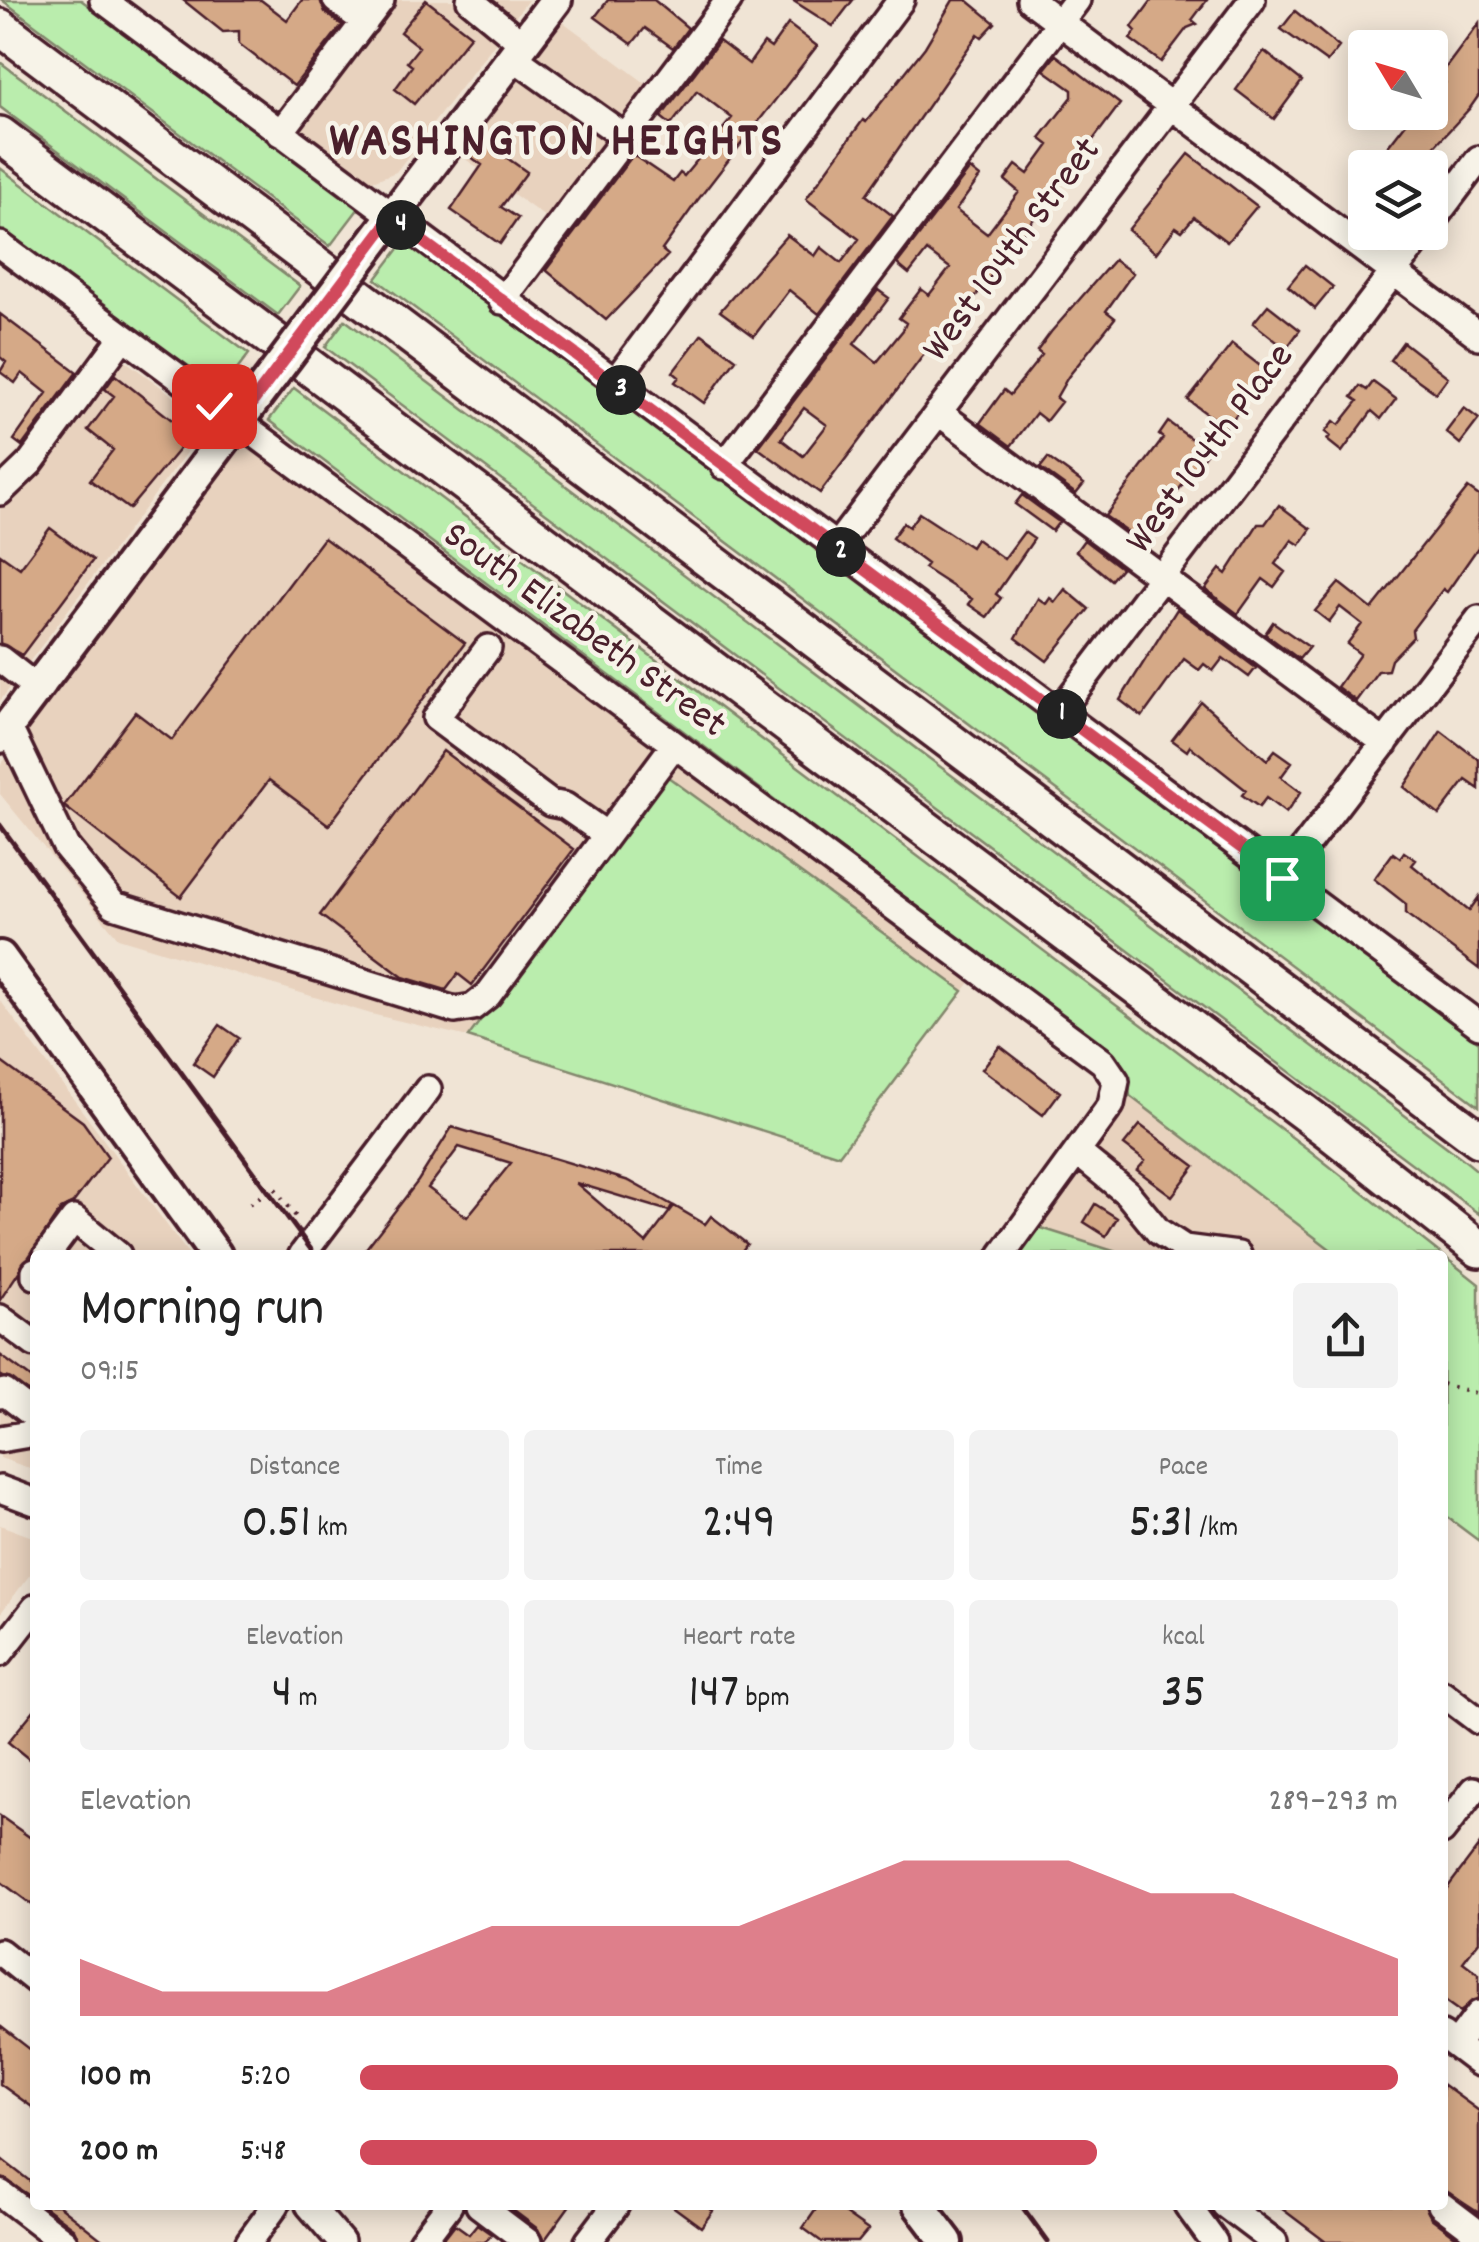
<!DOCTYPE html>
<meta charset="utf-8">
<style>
:root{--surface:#fff;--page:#f2f2f2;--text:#222;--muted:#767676;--accent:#d1495b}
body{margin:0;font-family:Dekko,sans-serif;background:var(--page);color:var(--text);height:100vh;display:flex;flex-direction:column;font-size:38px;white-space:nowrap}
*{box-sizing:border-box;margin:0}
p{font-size:32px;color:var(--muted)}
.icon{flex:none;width:55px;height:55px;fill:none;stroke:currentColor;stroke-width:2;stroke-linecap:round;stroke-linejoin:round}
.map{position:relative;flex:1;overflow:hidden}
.side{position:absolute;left:30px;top:1250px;width:1418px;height:960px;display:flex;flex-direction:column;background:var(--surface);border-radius:10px;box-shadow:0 5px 25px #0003}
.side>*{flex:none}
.needle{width:65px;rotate:308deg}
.buttons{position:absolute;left:1348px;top:30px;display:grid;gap:20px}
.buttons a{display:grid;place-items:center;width:100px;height:100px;border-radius:10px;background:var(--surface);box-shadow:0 5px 25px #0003;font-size:50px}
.pin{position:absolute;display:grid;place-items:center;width:85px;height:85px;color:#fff;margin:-42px;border-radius:20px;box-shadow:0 5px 15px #0006}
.km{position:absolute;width:50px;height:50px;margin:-25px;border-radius:50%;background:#222;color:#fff;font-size:28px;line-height:50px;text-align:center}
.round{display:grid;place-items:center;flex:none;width:105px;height:105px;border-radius:10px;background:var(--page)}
.head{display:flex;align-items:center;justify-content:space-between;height:170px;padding:0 50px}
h1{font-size:55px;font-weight:600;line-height:75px}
.metrics{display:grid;grid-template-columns:repeat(3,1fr);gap:15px;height:170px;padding:10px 50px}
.metrics div{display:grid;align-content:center;border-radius:10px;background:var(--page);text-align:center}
.metrics b{font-size:50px;font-weight:600}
.metrics small{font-size:28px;font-weight:400}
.metrics p{font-size:28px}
.chart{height:280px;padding:20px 50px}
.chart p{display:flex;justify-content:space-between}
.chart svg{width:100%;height:180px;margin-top:10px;fill:var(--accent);opacity:.7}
ul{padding:0 50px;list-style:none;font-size:32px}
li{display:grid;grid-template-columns:160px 120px 1fr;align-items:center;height:75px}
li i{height:25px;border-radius:12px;background:var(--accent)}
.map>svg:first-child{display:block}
.built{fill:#e8d2be}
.green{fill:#baedad;stroke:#82866c;stroke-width:2.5}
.building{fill:#d5a987;stroke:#4a1f2b;stroke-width:2.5;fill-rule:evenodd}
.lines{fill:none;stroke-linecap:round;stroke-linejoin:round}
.minor-casing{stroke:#4a1f2b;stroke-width:32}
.major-casing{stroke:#4a1f2b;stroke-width:38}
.highway-casing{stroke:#4a1f2b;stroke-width:42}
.path{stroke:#4a1f2b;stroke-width:4;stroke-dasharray:2.5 8;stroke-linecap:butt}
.minor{stroke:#f7f3e8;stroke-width:25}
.major{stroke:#f7f3e8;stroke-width:30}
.highway{stroke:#f7f3e8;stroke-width:35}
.rail{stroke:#4a1f2b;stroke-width:5}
.major-bridge-casing{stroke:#4a1f2b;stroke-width:38;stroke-linecap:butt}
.major-bridge{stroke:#f7f3e8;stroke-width:30}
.route-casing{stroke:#fff;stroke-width:20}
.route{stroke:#d1495b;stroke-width:12}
.labels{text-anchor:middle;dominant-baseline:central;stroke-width:9;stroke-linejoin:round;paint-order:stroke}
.street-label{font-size:40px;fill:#4a1f2b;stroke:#f7f3e8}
.district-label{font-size:50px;font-weight:bold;letter-spacing:2.5px;fill:#4a1f2b;stroke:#f7f3e8}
</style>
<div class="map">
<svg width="1479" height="2242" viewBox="0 0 1479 2242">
<rect width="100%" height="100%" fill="#f0e4d5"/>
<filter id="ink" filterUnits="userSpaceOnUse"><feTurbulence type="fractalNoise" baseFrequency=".01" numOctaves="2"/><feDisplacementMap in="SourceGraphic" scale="20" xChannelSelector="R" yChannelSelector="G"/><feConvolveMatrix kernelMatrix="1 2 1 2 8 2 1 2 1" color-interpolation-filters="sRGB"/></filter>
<g filter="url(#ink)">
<path class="built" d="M381,0H528L396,172L370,182L287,123Z
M562,21L656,91L556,225L460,155Z
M112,351L209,422L0,701V476L9,483Z
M245,440L971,981L839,1155L468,1037L371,1014L118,938L0,794V766Z
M0,1000L189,1255H35V1470L0,1458Z
M1130,1096L1338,1255H1126L1035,1226Z
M0,1525L35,1538V1568L0,1614Z"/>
<path class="green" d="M2,0H81L359,208L330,246Z
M0,62L300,286L278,315L0,107Z
M0,168L249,354L217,396L0,234Z
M404,242L1479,1042V1106L376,279Z
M345,320L1463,1159L1479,1172V1214L325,347Z
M294,388L1309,1150L1479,1284V1541L1443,1514L1442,1255H1338L1130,1096L1128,1074L1107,1049L269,420Z
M664,774L963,991L839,1155L468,1037Z
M1035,1226L1126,1255H1014Z"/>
<path class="building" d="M183,0H261L287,20L302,0H320L325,12L342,25L294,86L239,44V31L223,32Z
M426,0L471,35L414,104L395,89L412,66L407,62L419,47L400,32Z
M608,0H654L688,28L673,48L645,28L632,44L595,17Z
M792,0H853L833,26Z
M953,0H967L995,23L982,37L978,34L866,195L893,216L819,314L789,290L754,336L720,311L787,235L815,256L821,247L841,263L859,239L806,199L863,120L866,122L925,47Z
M1152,0H1207L1192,20L1197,24L1187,28L1161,62L1130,39L1136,31L1132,27Z
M1295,11L1339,47L1327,62L1281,29Z
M1479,23V95L1470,108L1414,168H1384L1379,158L1406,123L1392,112H1430V103L1445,83L1438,78Z
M788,24L817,46L697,201L662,250L668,255L606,320L546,270L633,155L673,182L680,173L684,176L732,118L697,91L671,125L661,117L719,41L749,64L764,43L771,48Z
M1264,51L1302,81L1274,119L1236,90Z
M1056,55L1120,104L948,333L943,329L820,493L758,448L878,290L889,298L854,344L877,362L903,330L906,323L899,318L921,289L929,295L950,268L927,251L909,274L897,264L970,169L980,177L956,210L987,234L1000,217L1019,192L1005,180L1016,165L1028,174L1049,145L1040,138L1072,97V90L1044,70ZM804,408L827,425L803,456L781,439Z
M483,141L527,172L501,207L518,218L500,244L451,210L482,165L471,157Z
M1189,154L1257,206L1227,242L1194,217L1182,231L1176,227L1156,253L1128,230Z
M1114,260L1133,273L1106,311L1115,318L1068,377L1056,398L1061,402L1046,421L1036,413L1011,446L980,423L1004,390L1010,395L1042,355L1037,351L1051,332Z
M1305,265L1333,287L1315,309L1288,286Z
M1268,305L1300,330L1286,349L1253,323Z
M0,314L77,372L22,446L14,440L47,393L22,373L15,383L0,372L6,362L0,357Z
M702,334L736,359L704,403L675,382L679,377L673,372Z
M1403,342L1448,377L1436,393L1390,360Z
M1232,344L1268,372L1226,428L1188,400Z
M115,375L191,435L129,509L90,480L113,450L88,430L114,396L105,389Z
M1373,382L1396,399L1381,419L1372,411L1342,452L1327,440L1330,436L1325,432L1334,421L1339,425L1358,401L1352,397L1360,386L1367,390Z
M1464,408L1479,419L1460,444L1446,432Z
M1168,422L1208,451L1140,541L1105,516L1160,443L1163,438L1159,435Z
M1048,458L1084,484L1076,494L1040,468Z
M1468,488L1479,496V546L1447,592L1443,589L1412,630L1413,637L1391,660L1388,670L1378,671L1356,701L1337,687L1360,654L1347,644L1362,624L1340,607L1329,622L1315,611L1339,583L1372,609Z
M1022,495L1059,522L1052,531L1015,504Z
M1279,505L1311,529L1300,545L1292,540L1275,564L1285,572L1274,587L1263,579L1238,614L1205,589L1220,569L1226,574L1258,524H1265Z
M919,513L971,547L976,539L1004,559L1024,532L1034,539L996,594L1001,598L987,617L968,604L972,599L924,568L927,564L892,538L903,523L909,527Z
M50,528L93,560L22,655L0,643V554L20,568Z
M324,538L465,643L329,825L269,780L181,897L64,806L135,712L172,740Z
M1084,540L1121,568L1111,580L1076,551Z
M1065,589L1089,609L1047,661L1016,638L1038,598L1046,604L1050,598L1055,602Z
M1177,609L1256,668L1249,677L1223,658L1213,671L1204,664L1199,670L1184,659L1142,717L1120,700Z
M1273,622L1309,647L1299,659L1265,634Z
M1201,702L1267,760L1275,750L1292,762L1281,777L1301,792L1286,813L1266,798L1259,807L1242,795L1246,790L1190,746L1187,751L1172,740Z
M1441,731L1479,760V789L1466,780L1439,815L1404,787Z
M443,751L574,849L472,985L458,974L446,990L403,977L320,915Z
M1404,852L1416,860L1412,865L1469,911L1479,897V969L1406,914V904L1374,879L1393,853L1400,858Z
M220,1025L239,1038L213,1077L193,1063Z
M1000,1046L1060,1092L1043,1115L982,1069Z
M0,1061L83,1122L108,1157L73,1203L61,1209L0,1300Z
M1140,1125L1195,1166L1172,1196L1137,1170L1145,1161L1124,1145Z
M452,1127L629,1181L672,1205L669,1211L576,1183L646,1243L674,1206L705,1224L711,1216L747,1244L739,1255H361L418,1181ZM459,1147L511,1163L467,1217L428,1188Z
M1095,1204L1117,1218L1106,1236L1084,1222Z
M0,1355L35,1381V1395L0,1375Z
M35,1709V1764L8,1742Z
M0,1816L35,1841V1907L0,1881Z
M1479,1846V1941L1463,1962L1479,1974V1998L1460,2012L1442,1999V1895Z
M0,2026L35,2053V2109L0,2084Z
M1442,2084L1479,2111V2213L1442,2189Z
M0,2158L35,2185V2199L0,2177Z
M42,2205H58L105,2242H80L74,2229Z
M506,2205H570L544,2241L538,2229Z
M671,2205H705L713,2211L701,2227Z
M819,2205H845L841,2211L868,2230L858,2242H822L803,2228Z
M1277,2205H1425L1431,2218L1463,2242H1326Z
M455,2224L469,2234L477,2224L491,2234L485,2242H441Z"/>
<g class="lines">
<defs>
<path id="minor" d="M103,0L1479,1025
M336,0L365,22
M470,0L523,44
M1030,0L1479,336
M513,57L625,137
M280,133L381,0
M1430,224L1479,159
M0,245L1103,1062L1116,1081L1111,1105L1002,1255
M502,301L729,0
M613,384L901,0
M938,412L1385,743
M724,466L1077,0
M0,492L30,463L122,338
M835,548L1252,0
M488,648L436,718L550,803L565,806L607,835
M0,659L37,688
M1059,712L1424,232
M8,726L66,847L114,905L455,1010L473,1007L488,995L674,745
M1281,878L1479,619
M1077,1152L1127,1193L1158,1231L1184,1248L1238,1255
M47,1255L74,1219L118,1255
M302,1255L428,1089
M35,1271V1276
M0,1318L35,1344
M0,1395L4,1392L35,1416
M0,1439L35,1433
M0,1489L35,1502
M0,1653L35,1608
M1442,1693L1479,1721
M1442,1831L1474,1790
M0,1952L35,1980
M1442,2035L1479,2063
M1456,2045L1479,2014
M0,2193L64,2242
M309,2205L341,2242
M479,2205L528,2242
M1187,2205L1214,2242
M1225,2205L1274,2242
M1441,2205L1474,2230
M249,2242L276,2205
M421,2242L449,2205
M588,2242L616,2205"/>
<path id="major" d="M358,262L556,0
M0,737L273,375
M0,957L216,1255
M919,2205L947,2242"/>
<path id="highway" d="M0,27L1479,1139
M0,135L1329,1131L1479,1249"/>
</defs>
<use href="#minor" class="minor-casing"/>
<use href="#major" class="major-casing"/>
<use href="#highway" class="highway-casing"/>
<path class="path" d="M250,1204L274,1187L300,1222
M1442,1384L1479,1394"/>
<use href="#minor" class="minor"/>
<use href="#major" class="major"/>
<use href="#highway" class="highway"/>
<path class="rail" d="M0,825L315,1255
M1021,2205L1048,2242"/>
<defs>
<path id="major-bridge" d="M273,375L358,262"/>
</defs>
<use href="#major-bridge" class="major-bridge-casing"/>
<use href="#major-bridge" class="major-bridge"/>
</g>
</g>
<g class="lines" filter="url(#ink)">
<defs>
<path id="route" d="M214,406L236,424L391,218L1282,878"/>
</defs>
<use href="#route" class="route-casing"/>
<use href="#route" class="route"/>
</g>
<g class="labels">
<g class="street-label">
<text transform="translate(1014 251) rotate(-53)">West 104th Street</text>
<text transform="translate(1212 450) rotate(-53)">West 104th Place</text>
<text transform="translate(583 632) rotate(36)">South Elizabeth Street</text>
</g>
<g class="district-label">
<text x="557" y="144">WASHINGTON HEIGHTS</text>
</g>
</g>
</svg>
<div class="buttons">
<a><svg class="needle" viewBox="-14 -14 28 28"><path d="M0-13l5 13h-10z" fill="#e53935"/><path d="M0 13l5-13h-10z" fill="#767676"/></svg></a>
<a><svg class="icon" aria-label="layers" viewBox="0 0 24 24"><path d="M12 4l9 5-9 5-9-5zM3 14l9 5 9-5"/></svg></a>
</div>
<div class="pin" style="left:1282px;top:878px;background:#1e9e55"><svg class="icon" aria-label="arrive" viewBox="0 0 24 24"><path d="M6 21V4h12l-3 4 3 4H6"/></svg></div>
<div class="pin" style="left:214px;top:406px;background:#d93025"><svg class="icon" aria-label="check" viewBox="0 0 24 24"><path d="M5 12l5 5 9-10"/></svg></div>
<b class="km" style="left:1062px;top:714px">1</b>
<b class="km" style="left:841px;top:552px">2</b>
<b class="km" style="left:621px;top:390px">3</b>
<b class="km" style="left:401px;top:225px">4</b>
<section class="side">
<div class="head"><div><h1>Morning run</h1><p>09:15</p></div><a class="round"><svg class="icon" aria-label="share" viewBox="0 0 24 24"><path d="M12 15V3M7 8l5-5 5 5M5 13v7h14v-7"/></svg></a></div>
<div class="metrics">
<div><p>Distance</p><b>0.51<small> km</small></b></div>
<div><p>Time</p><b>2:49</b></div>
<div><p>Pace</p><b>5:31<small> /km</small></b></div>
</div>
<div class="metrics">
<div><p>Elevation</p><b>4<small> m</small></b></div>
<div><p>Heart rate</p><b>147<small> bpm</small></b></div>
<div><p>kcal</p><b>35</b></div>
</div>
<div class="chart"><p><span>Elevation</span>289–293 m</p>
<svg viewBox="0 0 160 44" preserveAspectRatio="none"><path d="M0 44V30L10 38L20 38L30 38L40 30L50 22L60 22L70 22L80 22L90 14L100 6L110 6L120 6L130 14L140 14L150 22L160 30V44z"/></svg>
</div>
<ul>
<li><b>100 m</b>5:20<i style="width:100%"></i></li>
<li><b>200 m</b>5:48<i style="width:71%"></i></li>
</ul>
</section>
</div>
